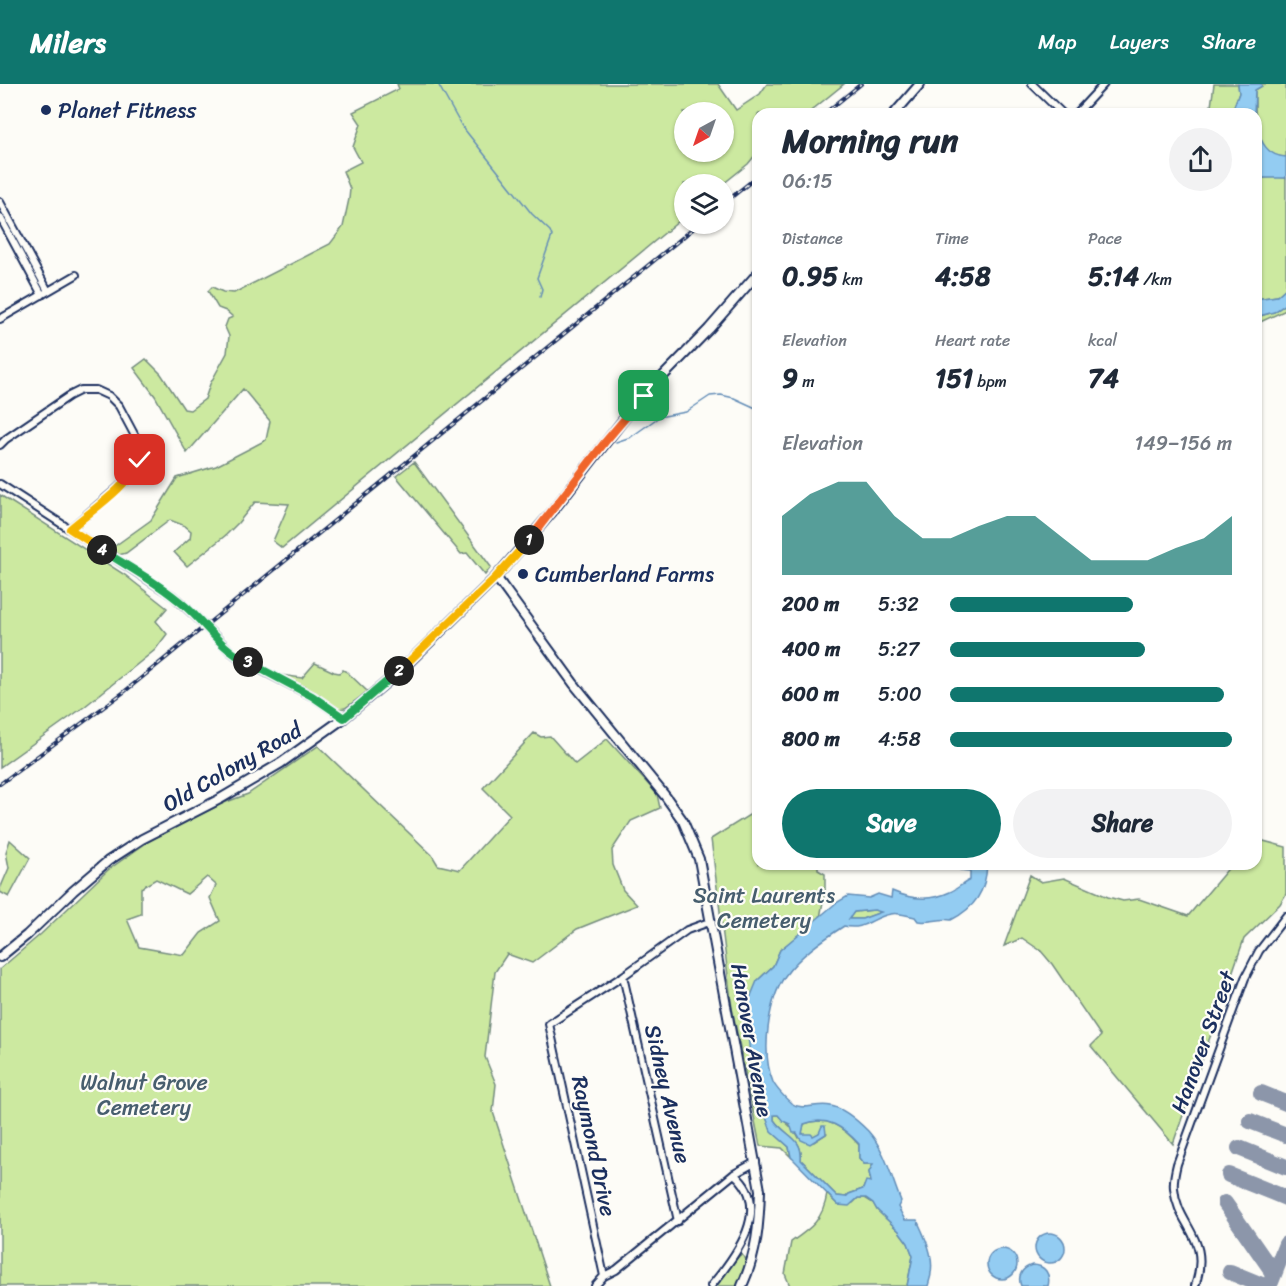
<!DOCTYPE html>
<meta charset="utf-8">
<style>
:root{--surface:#fff;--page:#f2f2f3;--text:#1f2937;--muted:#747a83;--accent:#0f766e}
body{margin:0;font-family:Sriracha,sans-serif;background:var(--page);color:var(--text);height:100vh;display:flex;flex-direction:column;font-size:22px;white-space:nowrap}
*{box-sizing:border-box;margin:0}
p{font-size:20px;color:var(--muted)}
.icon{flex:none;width:33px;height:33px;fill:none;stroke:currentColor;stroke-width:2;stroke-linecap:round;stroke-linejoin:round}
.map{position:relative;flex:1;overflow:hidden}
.drawer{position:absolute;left:752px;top:24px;width:510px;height:762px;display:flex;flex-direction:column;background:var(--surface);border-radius:18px;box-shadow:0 2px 4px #0004}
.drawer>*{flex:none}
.needle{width:39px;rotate:220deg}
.controls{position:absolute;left:674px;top:18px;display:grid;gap:12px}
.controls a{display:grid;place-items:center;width:60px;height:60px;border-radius:50%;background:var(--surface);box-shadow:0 2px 4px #0004;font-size:30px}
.pin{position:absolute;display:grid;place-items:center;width:51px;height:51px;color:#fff;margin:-26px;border-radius:12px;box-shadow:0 3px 9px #0006}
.km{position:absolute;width:30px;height:30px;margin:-15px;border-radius:50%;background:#222;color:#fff;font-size:16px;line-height:30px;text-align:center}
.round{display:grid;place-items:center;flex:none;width:63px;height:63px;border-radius:32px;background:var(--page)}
.head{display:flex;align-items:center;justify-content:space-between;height:102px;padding:0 30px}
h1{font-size:33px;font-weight:700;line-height:45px}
.stats{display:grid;grid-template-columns:repeat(3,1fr);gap:9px;height:102px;padding:6px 30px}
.stats div{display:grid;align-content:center}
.stats b{font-size:26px;font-weight:700}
.stats small{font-size:16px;font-weight:400}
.stats p{font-size:16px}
.chart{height:168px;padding:12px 30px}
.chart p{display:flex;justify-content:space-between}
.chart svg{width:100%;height:108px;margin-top:6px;fill:var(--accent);opacity:.7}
.cta{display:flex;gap:12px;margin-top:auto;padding:12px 30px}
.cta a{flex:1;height:69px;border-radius:36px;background:var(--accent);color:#fff;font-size:24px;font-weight:700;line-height:69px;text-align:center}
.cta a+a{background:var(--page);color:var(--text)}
ul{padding:0 30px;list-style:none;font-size:20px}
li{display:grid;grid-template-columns:96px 72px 1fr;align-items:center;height:45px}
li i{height:15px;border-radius:8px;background:var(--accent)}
header{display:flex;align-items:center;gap:36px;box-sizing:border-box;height:84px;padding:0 30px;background:var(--accent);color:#fff}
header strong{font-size:28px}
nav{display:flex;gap:33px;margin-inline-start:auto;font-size:21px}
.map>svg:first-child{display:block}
.green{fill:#cce9a0;stroke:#748c7f;stroke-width:1.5;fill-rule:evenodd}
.water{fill:#93ccf2;stroke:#638db7;stroke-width:1.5;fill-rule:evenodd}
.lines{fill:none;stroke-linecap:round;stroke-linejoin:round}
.stream{stroke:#638db7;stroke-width:1.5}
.taxiway{stroke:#8c96aa;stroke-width:16}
.minor-casing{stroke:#1b2f5e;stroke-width:10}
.major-casing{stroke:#1b2f5e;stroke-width:12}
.minor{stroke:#fdfcf7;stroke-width:6}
.major{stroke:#fdfcf7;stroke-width:8}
.rail-casing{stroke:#1b2f5e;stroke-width:4}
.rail{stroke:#fdfcf7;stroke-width:1.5;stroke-dasharray:4.5;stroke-linecap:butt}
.split-1-casing{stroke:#fff;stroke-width:12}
.split-2-casing{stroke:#fff;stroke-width:12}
.split-3-casing{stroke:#fff;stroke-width:12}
.split-4-casing{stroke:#fff;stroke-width:12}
.split-5-casing{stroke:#fff;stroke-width:12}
.split-1{stroke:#f0652b;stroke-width:8}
.split-2{stroke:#f5b400;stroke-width:8}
.split-3{stroke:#22a559;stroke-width:8}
.split-4{stroke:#22a559;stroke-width:8}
.split-5{stroke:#f5b400;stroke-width:8}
.poi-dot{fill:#1b2f5e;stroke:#fdfcf7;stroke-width:2}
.labels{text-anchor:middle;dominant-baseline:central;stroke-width:4.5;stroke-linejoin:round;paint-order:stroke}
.poi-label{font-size:22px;fill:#1b2f5e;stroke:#fdfcf7;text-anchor:start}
.street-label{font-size:22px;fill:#1b2f5e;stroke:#fdfcf7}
.park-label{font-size:22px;fill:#475e6e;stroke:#fdfcf7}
</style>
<header>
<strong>Milers</strong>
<nav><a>Map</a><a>Layers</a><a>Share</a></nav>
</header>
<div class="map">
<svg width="1286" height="1202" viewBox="0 0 1286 1202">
<rect width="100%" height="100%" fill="#fdfcf7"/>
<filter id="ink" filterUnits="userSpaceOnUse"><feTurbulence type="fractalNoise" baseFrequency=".0167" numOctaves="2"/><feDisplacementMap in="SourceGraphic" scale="12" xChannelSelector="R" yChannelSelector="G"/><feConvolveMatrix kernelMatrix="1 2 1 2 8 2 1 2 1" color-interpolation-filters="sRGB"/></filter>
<g filter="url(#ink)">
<path class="green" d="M397,0H718L736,26L760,10L767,0H844L807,30H758L757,69L748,80L723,100H684V133L282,464L273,457L289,420L255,418L238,439L226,451L187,482L174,468L190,454L191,447L185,442L170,436L126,469L119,471L112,464L151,436L177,394L216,382L266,356L270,337L243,305L187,369L155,312L134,284L146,275L161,290L184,325L190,326L205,315L210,300L227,269L229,252L225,243L228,235L233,233L226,227L218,224L208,207L212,203L223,208L234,209L330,160L343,143L349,115L350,105L343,87L361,78L353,63L361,40L353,28L399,5ZM684,28H723V68H684Z
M1214,0H1238L1239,9L1231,30H1210Z
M1261,0H1286V73C1252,72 1255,29 1255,6L1262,2Z
M1277,93L1286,94V204L1277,212L1256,215V97L1263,94Z
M1286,220V226L1256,240V233L1274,228Z
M414,378L491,483L485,491L467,469L461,470L396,392Z
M0,411L125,491L167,524L156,537L167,550L155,566L84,623L0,683Z
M315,579L334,588L339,589L343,586L347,588L368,608L345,624L339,625L280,591L302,594Z
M534,649L541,653L550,652L575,680L607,655L657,710L660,724L631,737L612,766L613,781L623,806L637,821L577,845L532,879L507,870L495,888L485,973L496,1000L493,1028L550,1202H0V885L41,850L108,786L149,757L221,720L248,710L318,662L432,771L438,781L460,786L510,731L483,704ZM207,793L216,801L210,814L220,837L201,849L184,871L139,863L127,835L141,830V804L156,795L187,810Z
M757,726L758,780H818V786L825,790V807L820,834L780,866L773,882L757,897L749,971L753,996L771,1046L789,1063L791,1073L782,1064L760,1062L732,924L711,755Z
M1256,755L1286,763V810L1280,820L1244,855L1173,1060L1091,962L1101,952L1052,880L1041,867L1022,854L1004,862L1030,791L1041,798L1064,794L1108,813L1123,817L1139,815L1188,832L1232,780H1256Z
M10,756L30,774L9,813L0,808V805L9,784L6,768Z
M874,826L882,828L862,835H848L854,828Z
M774,1031H778C785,1039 795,1044 799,1054L814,1058L826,1050L819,1049L816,1052L804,1051L802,1048L804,1040C827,1031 843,1043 859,1061V1074L864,1080H873L869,1088L871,1098L864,1102L863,1105L849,1110L846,1113L837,1112L801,1076C803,1053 786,1053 774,1036Z
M827,1110L838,1121L853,1119L858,1114H865L873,1119L877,1126L899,1147L908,1159L913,1172L907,1202H790L785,1190L791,1158C811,1144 823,1136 827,1110Z
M741,1170L747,1176L737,1202H712Z"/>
<path class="water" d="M1238,0H1261L1262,2L1255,6L1254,30H1231L1239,9Z
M1256,42C1261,58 1267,72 1286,73V94H1263L1256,97Z
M1286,204V220L1274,228L1256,233V215L1277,212Z
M953,780H987C986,807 975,824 951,836C940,834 929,839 918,837L915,833C907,832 898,828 891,830C872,833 865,847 844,842C824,855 799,872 785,892C768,917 761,969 773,998C776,1004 785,1014 791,1019C803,1028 817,1018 831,1022C843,1024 859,1038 868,1047C886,1067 891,1093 901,1117L898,1123L905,1136H917C928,1159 937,1177 928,1202H907L913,1172L908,1159L899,1147L877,1126L873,1119L866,1114H858L849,1122L838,1121L791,1073L789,1063L771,1047L753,996L745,926L757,897L773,882L780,866L836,819L848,812L869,814L878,810L891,814L892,807C910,815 931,817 950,808C957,805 963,799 970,796V787L960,786ZM874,826L881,828L862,835H849L854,828ZM774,1031H778L783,1037L790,1040L793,1049H797L801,1056L810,1060L826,1050L825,1042H822L819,1049L813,1052L811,1050H802L804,1040C827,1031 843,1043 859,1060V1074L864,1080H873L869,1088L871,1098L866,1097L863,1105L849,1110L846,1113L837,1112L801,1076C803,1053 786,1053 774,1036Z
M1035 1164a15 15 0 1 1 30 0a15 15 0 1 1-30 0Z
M987 1180a15 15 0 1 1 30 0a15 15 0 1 1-30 0Z
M1032,1181C1045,1181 1051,1190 1048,1202H1021C1017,1192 1022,1184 1032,1181Z"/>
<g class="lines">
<path class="stream" d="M438,0L461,41L532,130L550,147L552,152L537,194L542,205L540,213
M616,358L631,353L659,333L686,328L710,312L721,311L734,314L758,325"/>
<path class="taxiway" d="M1261,1009L1286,1019
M1250,1037L1286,1051
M1239,1064L1286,1083
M1229,1091L1286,1114
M1225,1119L1270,1184L1273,1193
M1230,1188L1264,1202
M1271,1198L1286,1160"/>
<defs>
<path id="minor" d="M1032,0L1063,30
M1076,30L1104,0
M0,118L48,207
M0,133L42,211
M0,235L76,191
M0,361L6,355L69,312L81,306H96L109,312L119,322L135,352L139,364L140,376L135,388L126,397L70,445
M0,400L173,512L193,530L230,567L242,576L312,612L344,634
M623,892L678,1137
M604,1192L549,940L623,892L687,846L712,837
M595,1202L604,1192L616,1186L734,1090L756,1078
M711,1202C735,1173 774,1123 734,1090
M1195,1202C1212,1153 1177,1143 1174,1104C1173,1096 1175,1088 1177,1080L1245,894L1259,867L1286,832"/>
<path id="major" d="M894,30L920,0
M496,493L574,600L666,713L683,737L699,775L760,1106C759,1141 757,1169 742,1202
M0,873L27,851L73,807L108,777L142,755L220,715L281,679L344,634L401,586L496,493L552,428L634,322L709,245L758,189"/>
</defs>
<use href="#minor" class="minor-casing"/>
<use href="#major" class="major-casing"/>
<use href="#minor" class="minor"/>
<use href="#major" class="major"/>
<defs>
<path id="rail" d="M824,30L861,0
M723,120L758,92
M0,700L124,608L699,140"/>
</defs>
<use href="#rail" class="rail-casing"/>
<use href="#rail" class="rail"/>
</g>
</g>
<g class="lines" filter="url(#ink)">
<defs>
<path id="split-1" d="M529,456L605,358L644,312"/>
<path id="split-2" d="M399,587L496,493L529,456"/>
<path id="split-3" d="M248,578L312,612L344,634L399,587"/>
<path id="split-4" d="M102,466C130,484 160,500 185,522C206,540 221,565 248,578"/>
<path id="split-5" d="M102,466L70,445C92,426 129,402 140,376"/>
</defs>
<use href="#split-1" class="split-1-casing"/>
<use href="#split-2" class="split-2-casing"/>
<use href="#split-3" class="split-3-casing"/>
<use href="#split-4" class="split-4-casing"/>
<use href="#split-5" class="split-5-casing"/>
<use href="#split-1" class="split-1"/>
<use href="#split-2" class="split-2"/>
<use href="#split-3" class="split-3"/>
<use href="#split-4" class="split-4"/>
<use href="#split-5" class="split-5"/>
</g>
<g class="poi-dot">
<circle cx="46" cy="26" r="6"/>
<circle cx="523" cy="490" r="6"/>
</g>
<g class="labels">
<g class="poi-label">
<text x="58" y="26">Planet Fitness</text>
<text x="535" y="490">Cumberland Farms</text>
</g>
<g class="street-label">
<text transform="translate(232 683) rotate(-30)">Old Colony Road</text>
<text transform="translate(752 956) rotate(80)">Hanover Avenue</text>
<text transform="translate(1203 958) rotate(-70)">Hanover Street</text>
<text transform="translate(668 1010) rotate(77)">Sidney Avenue</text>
<text transform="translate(594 1062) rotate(78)">Raymond Drive</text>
</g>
<g class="park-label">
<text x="764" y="811">Saint Laurents<tspan x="764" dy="25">Cemetery</tspan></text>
<text x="144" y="998">Walnut Grove<tspan x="144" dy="25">Cemetery</tspan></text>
</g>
</g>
</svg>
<div class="controls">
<a><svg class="needle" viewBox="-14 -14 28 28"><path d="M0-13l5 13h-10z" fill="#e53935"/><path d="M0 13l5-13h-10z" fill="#747a83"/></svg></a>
<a><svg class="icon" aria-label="layers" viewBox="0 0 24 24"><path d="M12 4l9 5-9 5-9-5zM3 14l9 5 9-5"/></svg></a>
</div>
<div class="pin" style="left:644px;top:312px;background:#1e9e55"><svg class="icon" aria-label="arrive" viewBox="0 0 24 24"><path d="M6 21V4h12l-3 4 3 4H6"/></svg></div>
<div class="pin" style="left:140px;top:376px;background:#d93025"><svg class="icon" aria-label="check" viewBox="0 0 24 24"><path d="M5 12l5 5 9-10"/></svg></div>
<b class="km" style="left:529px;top:456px">1</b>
<b class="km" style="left:399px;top:587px">2</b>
<b class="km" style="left:248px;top:578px">3</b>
<b class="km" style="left:102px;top:466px">4</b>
<section class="drawer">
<div class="head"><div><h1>Morning run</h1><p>06:15</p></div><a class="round"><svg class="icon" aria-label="share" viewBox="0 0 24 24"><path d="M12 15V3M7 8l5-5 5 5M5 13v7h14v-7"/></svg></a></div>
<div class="stats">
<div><p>Distance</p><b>0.95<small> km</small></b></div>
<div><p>Time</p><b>4:58</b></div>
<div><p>Pace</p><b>5:14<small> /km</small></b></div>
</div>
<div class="stats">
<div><p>Elevation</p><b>9<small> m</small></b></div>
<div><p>Heart rate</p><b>151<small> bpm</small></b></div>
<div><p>kcal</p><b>74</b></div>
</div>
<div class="chart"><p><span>Elevation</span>149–156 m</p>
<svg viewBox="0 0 160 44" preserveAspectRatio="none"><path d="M0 44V20L10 11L20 6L30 6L40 20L50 29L60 29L70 24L80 20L90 20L100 29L110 38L120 38L130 38L140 33L150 29L160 20V44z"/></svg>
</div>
<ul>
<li><b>200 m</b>5:32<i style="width:65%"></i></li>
<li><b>400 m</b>5:27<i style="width:69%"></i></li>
<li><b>600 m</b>5:00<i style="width:97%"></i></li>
<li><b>800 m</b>4:58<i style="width:100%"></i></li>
</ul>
<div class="cta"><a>Save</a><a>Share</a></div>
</section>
</div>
